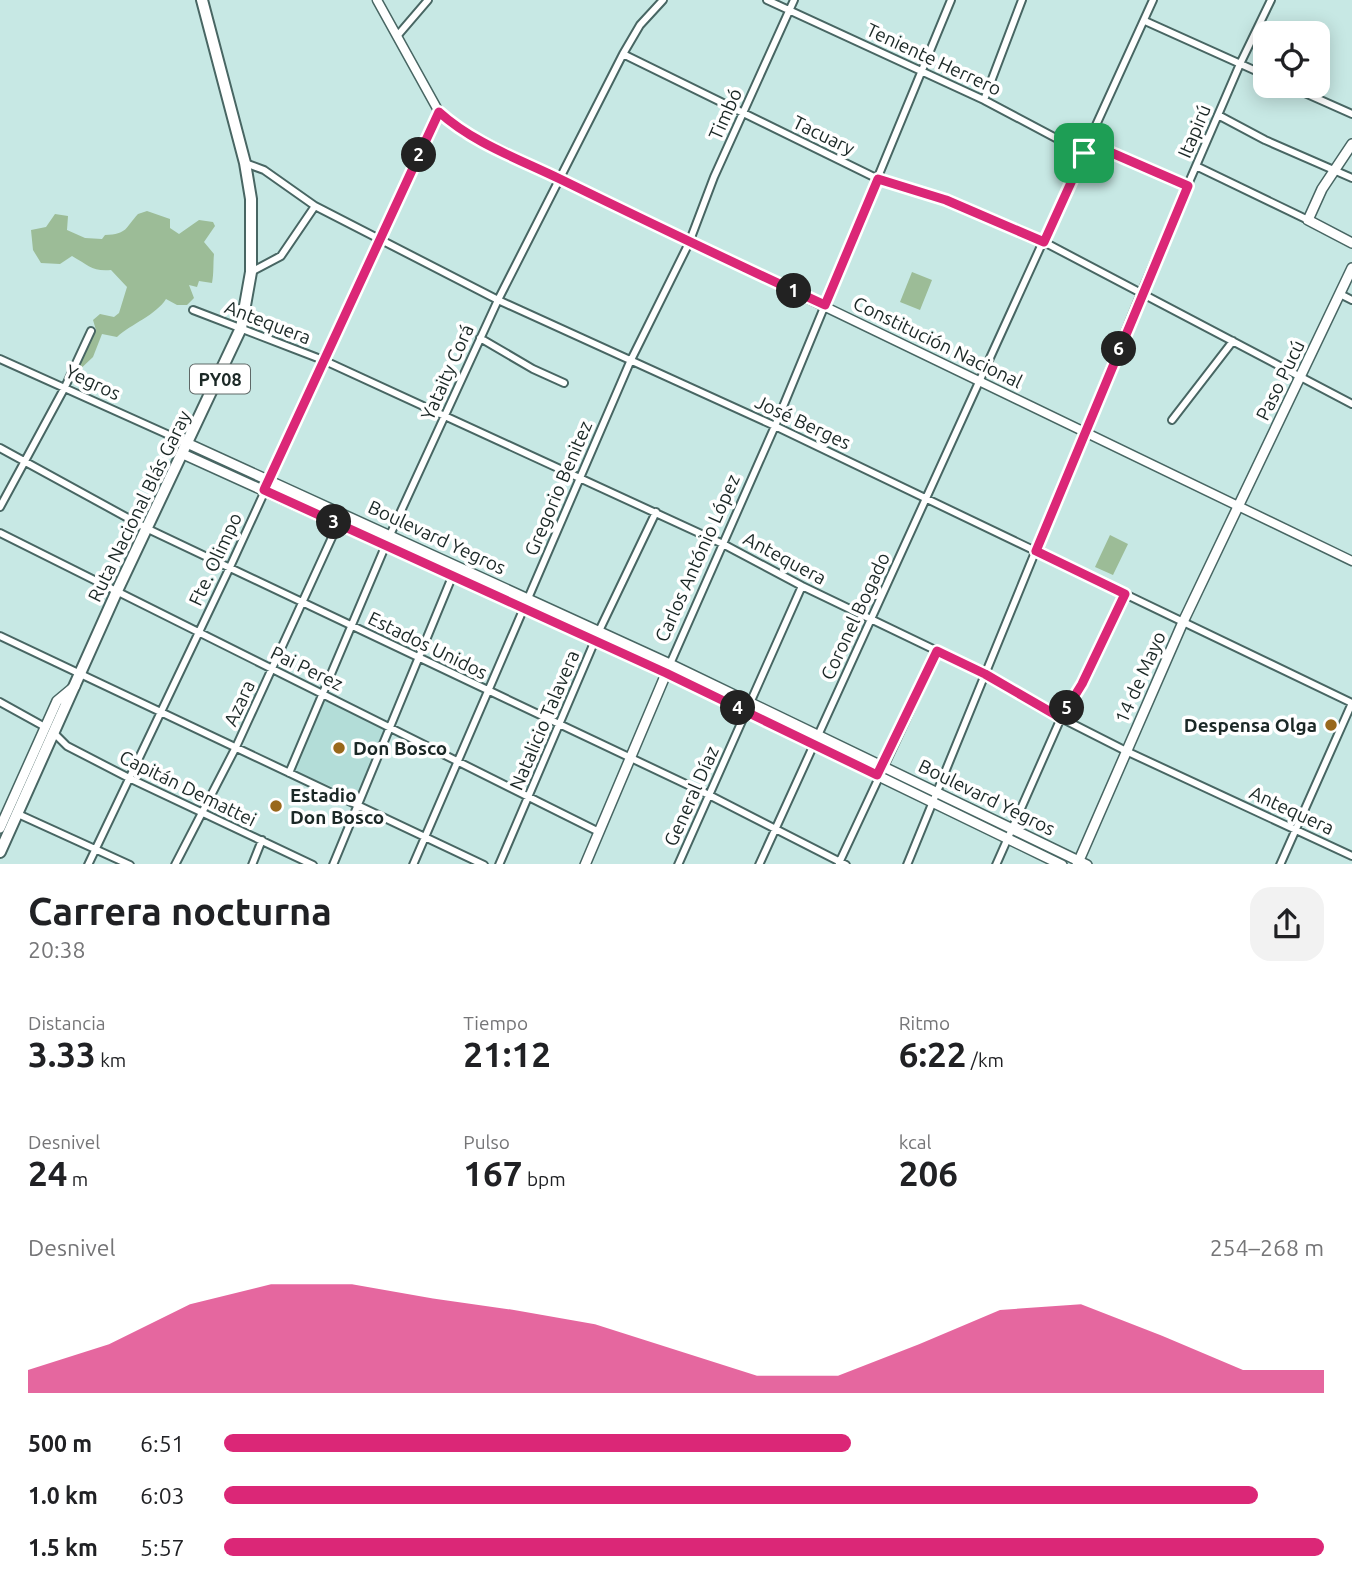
<!DOCTYPE html>
<html lang="es">
<meta charset="utf-8">
<style>
:root{--surface:#fff;--page:#f2f2f2;--text:#202124;--muted:#757577;--accent:#db2777}
body{margin:0;font-family:Ubuntu,sans-serif;background:var(--page);color:var(--text);height:100vh;display:flex;flex-direction:column;font-size:26px;white-space:nowrap}
*{box-sizing:border-box;margin:0}
p{font-size:23px;color:var(--muted)}
.icon{flex:none;width:38px;height:38px;fill:none;stroke:currentColor;stroke-width:2;stroke-linecap:round;stroke-linejoin:round}
.map{position:relative;height:864px;overflow:hidden}
.details{display:flex;flex-direction:column;background:var(--surface);flex:1}
.details>*{flex:none}
.buttons{position:absolute;left:1253px;top:21px;display:grid;gap:14px}
.buttons a{display:grid;place-items:center;width:77px;height:77px;border-radius:14px;background:var(--surface);box-shadow:0 4px 18px #0003;font-size:35px}
.pin{position:absolute;display:grid;place-items:center;width:60px;height:60px;color:#fff;margin:-30px;border-radius:14px;box-shadow:0 4px 10px #0006}
.km{position:absolute;width:35px;height:35px;margin:-18px;border-radius:50%;background:#222;color:#fff;font-size:19px;line-height:35px;text-align:center}
.round{display:grid;place-items:center;flex:none;width:74px;height:74px;border-radius:21px;background:var(--page)}
.summary{display:flex;align-items:center;justify-content:space-between;height:119px;padding:0 28px}
h1{font-size:38px;font-weight:600;line-height:52px}
.figures{display:grid;grid-template-columns:repeat(3,1fr);gap:10px;height:119px;padding:7px 28px}
.figures div{display:grid;align-content:center}
.figures b{font-size:35px;font-weight:600}
.figures small{font-size:19px;font-weight:400}
.figures p{font-size:19px}
.chart{height:196px;padding:14px 28px}
.chart p{display:flex;justify-content:space-between}
.chart svg{width:100%;height:126px;margin-top:7px;fill:var(--accent);opacity:.7}
ul{padding:0 28px;list-style:none;font-size:23px}
li{display:grid;grid-template-columns:112px 84px 1fr;align-items:center;height:52px}
li i{height:18px;border-radius:9px;background:var(--accent)}
.map>svg:first-child{display:block}
.built{fill:#b3ddd8}
.green{fill:#9cbc97}
.lines{fill:none;stroke-linecap:round;stroke-linejoin:round}
.minor-casing{stroke:#486663;stroke-width:10}
.tertiary-casing{stroke:#486663;stroke-width:11}
.secondary-casing{stroke:#486663;stroke-width:12}
.trunk-casing{stroke:#486663;stroke-width:14}
.minor{stroke:#fff;stroke-width:6}
.tertiary{stroke:#fff;stroke-width:8}
.secondary{stroke:#fff;stroke-width:9}
.trunk{stroke:#fff;stroke-width:10}
.route-casing{stroke:#fff;stroke-width:14}
.route{stroke:#db2777;stroke-width:9}
.poi-dot{fill:#99681b;stroke:#fff;stroke-width:2.5}
.labels{text-anchor:middle;dominant-baseline:central;stroke-width:7;stroke-linejoin:round;paint-order:stroke}
.shield{fill:#fff;stroke:#5f6867;stroke-width:2}
.shield-label{font-size:18px;font-weight:bold;fill:#1b2826}
.street-label{font-size:19px;fill:#1b2826;stroke:#fff}
.poi-label{font-size:19px;font-weight:bold;fill:#1b2826;stroke:#fff;text-anchor:start}
</style>
<div class="map">
<svg width="1352" height="865" viewBox="0 0 1352 865">
<rect width="100%" height="100%" fill="#c7e8e4"/>
<path class="built" d="M322,699L387,727L356,797L292,770Z"/>
<path class="green" d="M147,211L170,219V228L179,234L199,220L213,222L215,226L204,242L214,254C213,264 214,273 212,283L199,281L197,287L189,285L194,298L187,305H177L166,299C156,315 131,324 117,337L102,334L93,357L74,375L96,330L93,320L100,314L114,317L119,313L127,287L111,270C93,272 88,265 72,256L60,264L41,263L33,250L31,230L46,227L55,214L68,216L67,230L85,238L102,239L105,235C128,234 125,228 138,214Z
M912,272L932,280L920,310L900,302Z
M1110,535L1128,544L1113,575L1095,567Z"/>
<g class="lines">
<defs>
<path id="minor" d="M767,0L984,100L1084,153
M1145,21L1265,75
M398,35L428,0
M623,54L878,179L945,200L1044,242L1352,404
M1289,86L1352,114
M984,100L1022,0
M1218,115L1265,140L1352,178
M1089,143L1188,186
M245,163L264,170L315,206L498,300L775,426L1352,703
M1196,166L1308,220
M251,272L281,256L315,206
M1340,294L1352,300
M193,310L323,360L723,544L802,586L985,674L1061,718L1126,751L1352,856
M480,338L533,369L564,383
M0,359L189,444
M1172,420L1233,341
M0,448L148,529L709,795L846,865
M0,507L65,387L91,331
M0,533L599,832
M0,636L484,865
M670,664L775,426L951,0
M0,702L45,727
M54,733L67,746L129,778L313,865
M289,773L390,535L498,300L623,54L640,25L663,0
M18,814L130,865
M839,863L938,651
M88,865L230,567L439,112
M175,865L236,747L339,522
M252,865L262,840
M333,865L452,577
M413,865L630,362L689,243L714,177L794,0
M499,865L599,631L656,512
M678,865L802,586
M759,865L1153,0
M907,865L1142,291L1240,64L1271,0
M996,865L1061,718L1082,683L1125,594
M1280,865L1352,703"/>
<path id="tertiary" d="M377,0L439,112L465,133L1352,561"/>
<path id="secondary" d="M1352,144L1322,189L1308,220L1352,243
M189,444L670,664L1087,865
M183,454L666,673L1062,865
M0,828L57,701L75,686
M585,865L668,669
M1077,865L1183,622L1352,268"/>
<path id="trunk" d="M0,852L116,593L241,328L251,272V199L245,163L202,0"/>
</defs>
<use href="#minor" class="minor-casing"/>
<use href="#tertiary" class="tertiary-casing"/>
<use href="#secondary" class="secondary-casing"/>
<use href="#trunk" class="trunk-casing"/>
<use href="#minor" class="minor"/>
<use href="#tertiary" class="tertiary"/>
<use href="#secondary" class="secondary"/>
<use href="#trunk" class="trunk"/>
</g>
<g class="lines">
<defs>
<path id="route" d="M439,112C473,143 519,159 560,179C648,222 736,264 825,305L878,179L946,200L1044,242L1089,143L1188,186L1036,551L1125,594L1082,684L1061,718L985,674L937,651L877,775L666,673L264,490Z"/>
</defs>
<use href="#route" class="route-casing"/>
<use href="#route" class="route"/>
</g>
<g class="poi-dot">
<circle cx="1331" cy="725" r="7"/>
<circle cx="339" cy="748" r="7"/>
<circle cx="276" cy="806" r="7"/>
</g>
<g class="labels">
<rect class="shield" x="190" y="364.5" width="60" height="29" rx="5"/>
<g class="shield-label">
<text x="220" y="379">PY08</text>
</g>
<g class="street-label">
<text transform="translate(934 59) rotate(25)">Teniente Herrero</text>
<text transform="translate(725 114) rotate(-66)">Timbó</text>
<text transform="translate(1194 131) rotate(-67)">Itapirú</text>
<text transform="translate(824 135) rotate(26)">Tacuary</text>
<text transform="translate(268 322) rotate(21)">Antequera</text>
<text transform="translate(938 342) rotate(26)">Constitución Nacional</text>
<text transform="translate(447 372) rotate(-66)">Yataity Corá</text>
<text transform="translate(1280 380) rotate(-64)">Paso Pucú</text>
<text transform="translate(93 382) rotate(25)">Yegros</text>
<text transform="translate(803 422) rotate(25)">José Berges</text>
<text transform="translate(558 488) rotate(-67)">Gregorio Benitez</text>
<text transform="translate(139 506) rotate(-64)">Ruta Nacional Blás Garay</text>
<text transform="translate(437 537) rotate(25)">Boulevard Yegros</text>
<text transform="translate(697 558) rotate(-66)">Carlos António López</text>
<text transform="translate(785 558) rotate(28)">Antequera</text>
<text transform="translate(215 559) rotate(-65)">Fte. Olimpo</text>
<text transform="translate(855 616) rotate(-65)">Coronel Bogado</text>
<text transform="translate(428 645) rotate(26)">Estados Unidos</text>
<text transform="translate(307 668) rotate(26)">Pai Perez</text>
<text transform="translate(1140 677) rotate(-66)">14 de Mayo</text>
<text transform="translate(239 703) rotate(-65)">Azara</text>
<text transform="translate(544 720) rotate(-67)">Natalicio Talavera</text>
<text transform="translate(188 788) rotate(26)">Capitán Demattei</text>
<text transform="translate(691 796) rotate(-66)">General Díaz</text>
<text transform="translate(987 797) rotate(26)">Boulevard Yegros</text>
<text transform="translate(1292 810) rotate(25)">Antequera</text>
</g>
<g class="poi-label">
<text x="1317" y="725" text-anchor="end">Despensa Olga</text>
<text x="353" y="748">Don Bosco</text>
<text x="290" y="795">Estadio<tspan x="290" dy="22">Don Bosco</tspan></text>
</g>
</g>
</svg>
<div class="buttons">
<a><svg class="icon" aria-label="locate" viewBox="0 0 24 24"><circle cx="12" cy="12" r="6"/><path d="M12 2v4M12 18v4M2 12h4M18 12h4"/></svg></a>
</div>
<div class="pin" style="left:1084px;top:153px;background:#1e9e55"><svg class="icon" aria-label="arrive" viewBox="0 0 24 24"><path d="M6 21V4h12l-3 4 3 4H6"/></svg></div>
<b class="km" style="left:794px;top:291px">1</b>
<b class="km" style="left:419px;top:155px">2</b>
<b class="km" style="left:334px;top:522px">3</b>
<b class="km" style="left:738px;top:708px">4</b>
<b class="km" style="left:1067px;top:708px">5</b>
<b class="km" style="left:1119px;top:349px">6</b>
</div>
<section class="details">
<div class="summary"><div><h1>Carrera nocturna</h1><p>20:38</p></div><a class="round"><svg class="icon" aria-label="share" viewBox="0 0 24 24"><path d="M12 15V3M7 8l5-5 5 5M5 13v7h14v-7"/></svg></a></div>
<div class="figures">
<div><p>Distancia</p><b>3.33<small> km</small></b></div>
<div><p>Tiempo</p><b>21:12</b></div>
<div><p>Ritmo</p><b>6:22<small> /km</small></b></div>
</div>
<div class="figures">
<div><p>Desnivel</p><b>24<small> m</small></b></div>
<div><p>Pulso</p><b>167<small> bpm</small></b></div>
<div><p>kcal</p><b>206</b></div>
</div>
<div class="chart"><p><span>Desnivel</span>254–268 m</p>
<svg viewBox="0 0 160 44" preserveAspectRatio="none"><path d="M0 44V36L10 27L20 13L30 6L40 6L50 11L60 15L70 20L80 29L90 38L100 38L110 27L120 15L130 13L140 24L150 36L160 36V44z"/></svg>
</div>
<ul>
<li><b>500 m</b>6:51<i style="width:57%"></i></li>
<li><b>1.0 km</b>6:03<i style="width:94%"></i></li>
<li><b>1.5 km</b>5:57<i style="width:100%"></i></li>
</ul>
</section>
